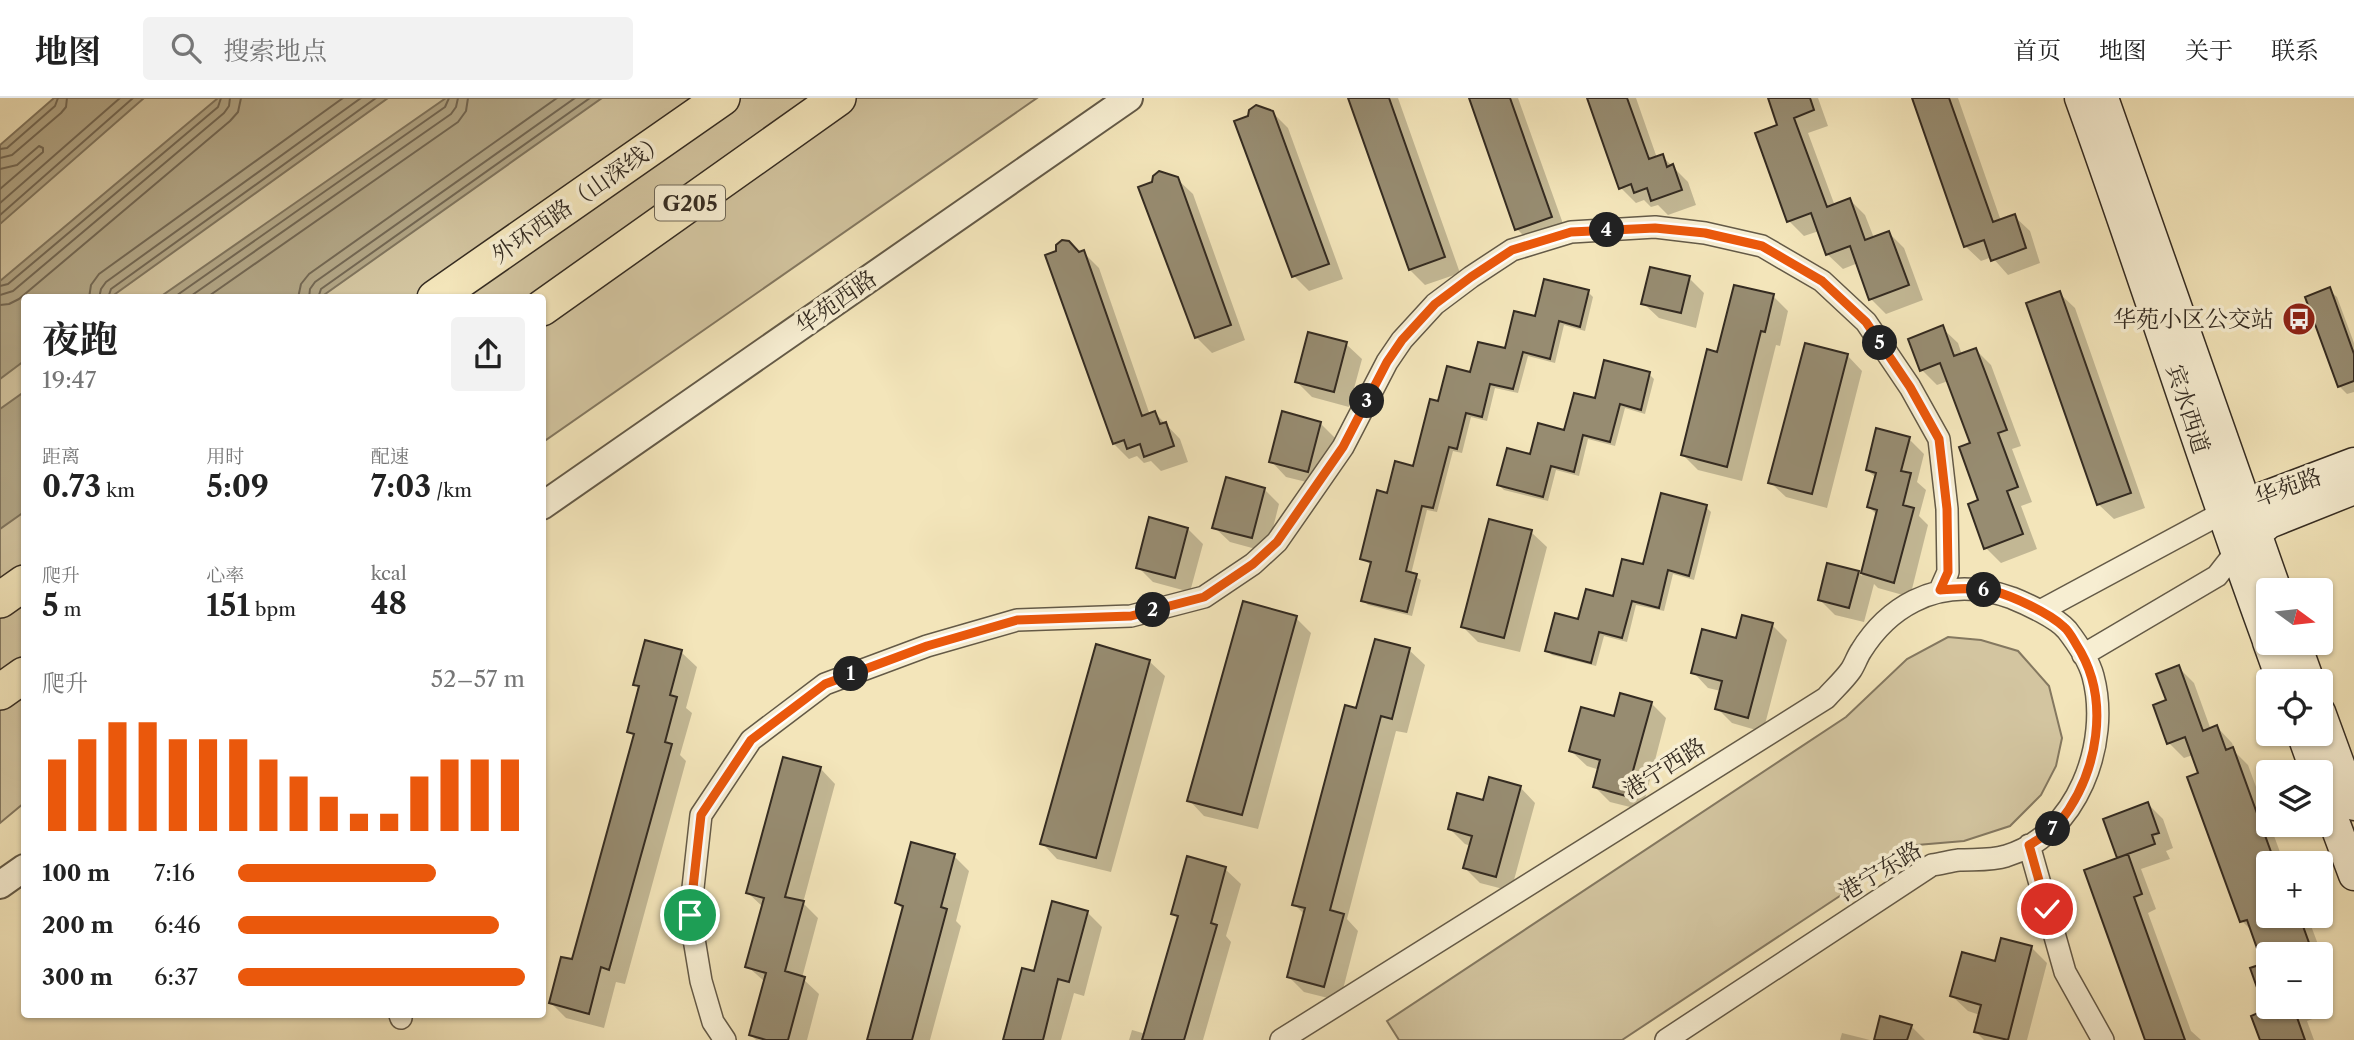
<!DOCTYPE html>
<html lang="zh">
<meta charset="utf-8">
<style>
:root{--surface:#fff;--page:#f2f2f2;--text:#222;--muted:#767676;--line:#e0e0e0;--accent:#ea580c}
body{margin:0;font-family:"Libre Caslon Text","Noto Serif SC",serif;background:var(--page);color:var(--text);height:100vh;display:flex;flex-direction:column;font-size:26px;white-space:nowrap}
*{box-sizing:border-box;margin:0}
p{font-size:23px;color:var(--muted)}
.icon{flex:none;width:38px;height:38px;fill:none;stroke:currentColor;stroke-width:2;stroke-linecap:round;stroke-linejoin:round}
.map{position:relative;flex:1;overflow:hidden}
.sheet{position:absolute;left:21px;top:196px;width:525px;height:724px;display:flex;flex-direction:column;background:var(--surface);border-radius:7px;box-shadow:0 2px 5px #0004}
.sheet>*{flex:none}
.needle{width:46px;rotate:105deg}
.buttons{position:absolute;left:2256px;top:480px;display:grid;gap:14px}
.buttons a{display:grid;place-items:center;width:77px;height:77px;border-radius:7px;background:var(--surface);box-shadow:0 2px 5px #0004;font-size:35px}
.pin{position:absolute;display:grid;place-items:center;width:60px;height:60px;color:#fff;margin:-30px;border:4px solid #fff;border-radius:50%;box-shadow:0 2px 7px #0007}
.km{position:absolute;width:35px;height:35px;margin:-18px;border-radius:50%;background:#222;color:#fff;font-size:19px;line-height:35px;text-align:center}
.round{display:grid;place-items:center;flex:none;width:74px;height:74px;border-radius:7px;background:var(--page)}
.summary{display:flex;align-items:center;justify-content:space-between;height:119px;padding:0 21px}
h1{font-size:38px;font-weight:700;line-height:52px}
.figures{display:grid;grid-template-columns:repeat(3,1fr);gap:10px;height:119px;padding:7px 21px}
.figures div{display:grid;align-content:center}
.figures b{font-size:30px;font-weight:700}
.figures small{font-size:19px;font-weight:400}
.figures p{font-size:19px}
.chart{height:196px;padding:14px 21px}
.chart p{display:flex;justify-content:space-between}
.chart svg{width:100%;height:126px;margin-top:7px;stroke:var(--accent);stroke-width:6}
ul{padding:0 21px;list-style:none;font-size:23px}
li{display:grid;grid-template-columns:112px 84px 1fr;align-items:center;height:52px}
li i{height:18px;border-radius:9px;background:var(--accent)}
header{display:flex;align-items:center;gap:42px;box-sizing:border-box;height:98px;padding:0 35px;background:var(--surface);border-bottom:2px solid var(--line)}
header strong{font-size:33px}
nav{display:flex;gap:38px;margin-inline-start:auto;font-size:24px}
.search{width:490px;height:63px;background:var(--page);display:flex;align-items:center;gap:18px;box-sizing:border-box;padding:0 24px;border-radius:7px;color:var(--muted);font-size:26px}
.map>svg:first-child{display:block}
.green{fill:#d3c5a0;stroke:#847860;stroke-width:2}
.water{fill:#b2a686;stroke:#80755e;stroke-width:2}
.shadow{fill:#0003}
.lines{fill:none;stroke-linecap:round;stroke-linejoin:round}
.shore{stroke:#736854;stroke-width:2}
.building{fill:#978c71;stroke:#342b21;stroke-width:2}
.minor-casing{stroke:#645a47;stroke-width:24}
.tertiary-casing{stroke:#645a47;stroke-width:30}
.secondary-casing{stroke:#342b21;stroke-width:33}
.trunk-casing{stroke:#342b21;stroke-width:38}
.minor{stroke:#f7eed2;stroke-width:21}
.tertiary{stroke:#f7eed2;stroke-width:26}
.secondary{stroke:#f7eed2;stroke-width:30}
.trunk{stroke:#f3e5ba;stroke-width:35}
.route-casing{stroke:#fff;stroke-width:14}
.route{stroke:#ea580c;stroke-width:9}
.labels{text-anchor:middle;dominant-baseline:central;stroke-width:7;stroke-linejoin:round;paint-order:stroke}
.shield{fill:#f7eed2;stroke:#6e6656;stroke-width:2}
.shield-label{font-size:21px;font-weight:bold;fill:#342b21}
.street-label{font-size:23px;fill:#342b21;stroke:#f7eed2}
.poi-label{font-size:23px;fill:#342b21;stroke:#f7eed2;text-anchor:end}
</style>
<header>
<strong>地图</strong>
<div class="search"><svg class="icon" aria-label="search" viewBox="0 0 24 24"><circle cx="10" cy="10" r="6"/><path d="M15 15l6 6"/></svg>搜索地点</div>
<nav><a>首页</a><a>地图</a><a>关于</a><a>联系</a></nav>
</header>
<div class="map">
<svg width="2354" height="942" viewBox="0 0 2354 942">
<rect width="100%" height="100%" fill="#f3e5ba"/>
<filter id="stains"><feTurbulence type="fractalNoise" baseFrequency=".00286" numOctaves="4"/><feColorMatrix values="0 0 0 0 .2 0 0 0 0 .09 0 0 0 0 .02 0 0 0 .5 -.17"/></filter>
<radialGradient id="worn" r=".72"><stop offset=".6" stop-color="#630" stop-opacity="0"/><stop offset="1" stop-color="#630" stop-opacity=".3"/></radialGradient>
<path class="green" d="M76,0H1037L543,344L542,200H24V705L0,725V68Z
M1948,539L1981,542L2018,553L2049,588L2062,640L2056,668L2041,697L2010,728L1964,743L1917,747L1622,942H1399L1387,923L1846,619L1907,561Z"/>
<path class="water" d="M54,0H144L0,126V47Z
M218,0H388L111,199L24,200V263L0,281V183Z
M446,0H602L321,199H160Z
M24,294V414L0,431V311Z"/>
<path class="shadow" d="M1349,0H1398L1460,175L1425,187L1410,172Z
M1470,0H1518L1566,134L1532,146L1517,131Z
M1589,0H1636L1657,60L1662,58L1688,84L1696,107L1668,117L1658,107L1651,109L1644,102L1636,105L1621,90Z
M1769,0H1818L1828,28L1808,35L1835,108L1850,102L1865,117L1874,140L1889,135L1904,150L1923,202L1886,216L1871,201L1858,165L1843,171L1827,156L1819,133L1804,138L1789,123L1780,28Z
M1913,0H1958L2001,123L2014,118L2030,133L2040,165L2008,177L1992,159L1981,163L1965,148Z
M1272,14L1288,30L1343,181L1309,193L1294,178Z
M1177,81L1193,96L1245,242L1212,255L1196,239Z
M1083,154L1099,170L1150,317L1155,315L1180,341L1188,364L1161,373L1151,363L1144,365L1137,358L1129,361L1114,346L1079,156Z
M1689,180L1704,195L1696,230L1659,220L1643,205Z
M2329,192L2337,199L2354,245V294L2347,296L2339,288Z
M1588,194L1593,199L1585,233L1564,227L1555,265L1528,258L1518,295L1495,290L1487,323L1471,319L1462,355L1453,353L1437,414L1427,412L1411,476L1421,482L1412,518L1368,507L1363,502L1372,467L1362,461L1389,397L1414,370L1439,305L1471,276L1506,253L1536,220Z
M2059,195L2075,210L2145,410L2114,421L2098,406Z
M1773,198L1788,213L1780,248L1776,247L1742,383L1698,372L1683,357L1719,256Z
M1942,230L1958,245L1962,257L1976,252L1991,267L2021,348L2012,351L2032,404L2021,408L2037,451L2001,465L1986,450L1972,346L1948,283L1937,287L1922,272Z
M1346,246L1362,261L1349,309L1312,299L1297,284Z
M1847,257L1862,273L1827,410L1786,399L1770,384Z
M1649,276L1654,281L1645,316L1625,310L1615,348L1588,341L1579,378L1556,372L1548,403L1504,392L1499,387L1531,358L1566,334L1596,302Z
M1320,325L1336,341L1323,388L1286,379L1271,363Z
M1909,341L1924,356L1917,384L1926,392L1919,418L1928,427L1910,499L1878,490L1874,486L1864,524L1835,517L1819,501L1858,474L1862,478L1878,418L1869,409L1876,380L1867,372Z
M1264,391L1279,406L1267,454L1230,444L1214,429Z
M1706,409L1711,414L1694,482L1673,476L1664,513L1636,507L1627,544L1604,538L1596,568L1552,557L1547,552L1579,523L1614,500Z
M1188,431L1203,446L1190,494L1153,484L1138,469Z
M1531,434L1547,449L1520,554L1478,544L1463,529Z
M1296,520L1311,535L1258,731L1204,718L1189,702Z
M1772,527L1787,542L1763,634L1732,625L1717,610L1721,593L1708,590L1693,574L1737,542Z
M1409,552L1425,567L1407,635L1396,633L1347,821L1358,833L1340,903L1304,894L1289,879L1305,817L1294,806L1358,613Z
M681,554L697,569L686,610L692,615L680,657L686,663L625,886L616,884L604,930L566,920L551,905L573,863L635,639L629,633L640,592L635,586Z
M1149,563L1165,578L1111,774L1057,761L1042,745Z
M2178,569L2194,585L2211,632L2217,629L2232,645L2236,655L2248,667L2284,765H2268V817H2307L2328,873L2320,876V856H2268V908H2320V892L2329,915L2307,923L2314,942H2262L2267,914L2265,867L2253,834L2242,823L2193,657L2184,660L2169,645L2168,603Z
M1651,605L1666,620L1642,712L1610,704L1595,689L1600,672L1587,668L1571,653Z
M820,670L835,686L803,805L818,820L802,880L819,896L807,942H756L751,937L765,884L747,868L763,809L748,795Z
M1520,689L1535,705L1511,793L1480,785L1465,770L1471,748L1465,746L1450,731L1485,704Z
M2148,706L2163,721L2173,750L2166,753L2170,761L2141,771L2156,811L2148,815L2191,933L2201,942H2147L2118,759Z
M954,758L969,773L956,823L961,828L930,942H869L904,812L896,805Z
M1225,771L1241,786L1226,838L1231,844L1203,942H1129L1132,932L1146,936L1179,821L1173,815Z
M1087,814L1102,829L1084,898L1074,895L1061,942H1005L1035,875Z
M2003,842L2032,850L2047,865L2027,942H1984L1976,934L1980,917L1968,913L1952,898L1996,865Z
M1911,928L1925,942H1876Z
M1842,935L1870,942H1840Z"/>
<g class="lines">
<path class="shore" d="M0,51L7,50L55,8L58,0
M0,60L12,57L61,15L66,9L67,0
M0,71L17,67L39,48L43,50V54L0,91
M0,105L120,0
M0,117L133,0
M0,188L8,186L218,9L221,0
M0,197L13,193L224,15L229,8L230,0
M89,200L91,187L99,176L343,0
M99,200L101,191L106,184L361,0
M108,200L111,191L376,0
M173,200L445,9L449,0
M188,200L451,16L456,9L458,0
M206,200L458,24L466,13L468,0
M298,200L301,186L309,176L557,0
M309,200L310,191L315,184L575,0
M318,200L321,191L590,0
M0,207L9,206L19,201L230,23L238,14L241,0"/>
</g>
<path class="building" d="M1348,0H1389L1445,159L1409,172Z
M1469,0H1510L1552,119L1515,132Z
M1587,0H1627L1649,61L1663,56L1667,69L1673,66L1682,92L1651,103L1647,90L1634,95L1631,86L1619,91Z
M1768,0H1810L1814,12L1794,20L1827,109L1850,100L1865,142L1889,133L1909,187L1869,202L1850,148L1826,157L1811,115L1787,124L1755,35L1777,27Z
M1912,0H1949L1993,124L2015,116L2026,150L1991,163L1984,142L1964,149Z
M1256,7L1273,13L1329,166L1292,179L1234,23L1248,18L1249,12Z
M1159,73L1178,79L1231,227L1195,240L1138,89L1152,84L1153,78Z
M1062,142L1069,143L1079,154L1084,152L1142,318L1155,313L1160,326L1166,324L1174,348L1144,359L1140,346L1127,351L1124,342L1113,346L1045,157L1056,153V147Z
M1650,169L1690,178L1681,215L1641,206Z
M1544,181L1589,192L1580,229L1559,223L1550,261L1523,254L1513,291L1490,286L1482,319L1466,315L1457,351L1449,349L1433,410L1422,408L1406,473L1417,476L1407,514L1361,503L1371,464L1360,461L1377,392L1387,395L1395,363L1413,368L1430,301L1438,303L1447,268L1470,274L1478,244L1505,250L1514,213L1535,218Z
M1734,187L1774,196L1765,234L1761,233L1727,369L1681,357L1707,251L1717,254Z
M2330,189L2354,256V283L2338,289L2305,199Z
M2060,193L2131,395L2097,407L2026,205Z
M1943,227L1954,258L1976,250L2007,332L1998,335L2018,389L2007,393L2023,436L1984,451L1968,406L1978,402L1959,349L1970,345L1940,265L1920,273L1908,241Z
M1308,234L1347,244L1334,294L1295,284Z
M1805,245L1848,256L1812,396L1768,385Z
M1604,262L1650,274L1641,312L1620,306L1610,344L1583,337L1574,374L1551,368L1543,399L1497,387L1507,350L1530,356L1538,325L1564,332L1574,295L1595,300Z
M1282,313L1321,324L1308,374L1269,364Z
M1876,330L1910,339L1901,373L1911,375L1903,407L1914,410L1894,485L1861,475L1877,412L1867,409L1876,375L1866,372Z
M1226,379L1265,390L1252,440L1212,430Z
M1661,395L1707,407L1689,478L1668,472L1659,510L1632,503L1622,540L1599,534L1591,565L1545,553L1555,515L1578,521L1586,491L1613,498L1622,461L1643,466Z
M1149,419L1188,430L1175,480L1136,470Z
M1489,421L1532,432L1504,540L1461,529Z
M1827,465L1859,473L1849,510L1818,502Z
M1243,503L1297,518L1242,717L1187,703Z
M1742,517L1773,525L1748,620L1715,611L1722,583L1691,575L1702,531L1736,540Z
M1375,541L1410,550L1392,621L1381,618L1330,812L1344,816L1324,889L1287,879L1305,810L1292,807L1345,607L1356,610Z
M645,542L682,552L670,597L677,599L665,644L672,646L609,872L601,869L589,916L549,905L561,859L572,861L634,636L627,634L639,588L633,587Z
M1096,546L1150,562L1096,760L1040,746Z
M2179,567L2203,633L2217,627L2226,652L2233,649L2275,765H2268V817H2299L2313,856H2259L2247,822L2240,824L2187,679L2198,675L2185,639L2167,646L2153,607L2166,602L2156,576Z
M1620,595L1652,604L1626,698L1593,689L1600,662L1569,653L1581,609L1614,618Z
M783,659L821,669L785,799L804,803L785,873L805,879L788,942H766L749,937L766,875L745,869L764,800L746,795Z
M1489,679L1521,688L1496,779L1463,770L1472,738L1448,731L1457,695L1483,702Z
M2148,704L2159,735L2152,737L2155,746L2117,760L2103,721Z
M911,744L955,756L941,809L947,811L912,942H867L903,808L895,805Z
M2128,756L2142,796L2134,799L2185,942H2145L2084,772Z
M1187,758L1226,769L1211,825L1217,827L1184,942H1142L1178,818L1171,816Z
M1052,803L1088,813L1069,884L1058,881L1043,942H1003L1022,870L1034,873Z
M2001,840L2032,848L2008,942L1974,934L1981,907L1950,898L1962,854L1995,863Z
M2268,864V908H2293L2305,942H2260L2251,918L2265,912L2250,870Z
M1880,918L1912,927L1907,942H1874Z"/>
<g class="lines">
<defs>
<path id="minor" d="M2040,513L2222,415
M2083,557L2217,478L2235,455
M2029,747L2065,874L2103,942
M400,917L401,920
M725,942L713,924L701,883L690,817L701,717L751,642L825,586L927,548L1017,522L1131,518L1204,499L1253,466L1277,444L1343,349L1387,264L1402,242L1435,206L1471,179L1512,152L1571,134L1655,129L1705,135L1762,148L1822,183L1866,224L1910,289L1939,341L1947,411L1948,474L1940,492
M1281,942L1826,600C1834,591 1844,582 1851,572C1855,566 1857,559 1861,553C1874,532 1892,514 1914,503C1946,487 1979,488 2012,500C2027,506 2057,520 2067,532C2077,545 2089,563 2093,578C2111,645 2077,737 2006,758C1991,763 1974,761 1959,762C1950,763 1941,766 1932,767L1666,942"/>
<path id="tertiary" d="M542,408L1129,0
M0,787L24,770"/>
<path id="secondary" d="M2080,0C2145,180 2202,363 2268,543
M2103,0L2276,492
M2227,413L2354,365
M2243,447L2269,425L2354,391
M2268,544L2282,583
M2295,544L2309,583
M2320,614L2354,707
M2302,635L2316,674
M2320,686L2354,777"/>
<path id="trunk" d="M435,200L722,0
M542,210L838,0
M0,502L24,485
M0,594L24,577"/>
</defs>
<use href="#minor" class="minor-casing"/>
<use href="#tertiary" class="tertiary-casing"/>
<use href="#secondary" class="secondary-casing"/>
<use href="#trunk" class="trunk-casing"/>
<use href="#minor" class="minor"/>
<use href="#tertiary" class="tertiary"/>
<use href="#secondary" class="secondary"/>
<use href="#trunk" class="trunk"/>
</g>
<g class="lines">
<defs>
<path id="route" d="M690,817L701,717L751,642L825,586L927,548L1017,522L1131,518L1204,499L1253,466L1277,444L1343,349L1387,264L1402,242L1435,206L1471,179L1512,152L1571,134L1655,130L1705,135L1762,148L1822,183L1866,224L1910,289L1939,341L1947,411L1948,474L1940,492C1957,491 1976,489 1993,493C2013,498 2049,515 2064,529C2069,533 2073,541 2076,546C2112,601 2098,676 2059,725C2052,734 2039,741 2029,747L2047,811"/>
</defs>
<use href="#route" class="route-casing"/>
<use href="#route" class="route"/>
</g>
<defs>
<symbol id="bus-disc" viewBox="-11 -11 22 22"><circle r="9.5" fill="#8f2418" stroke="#f7eed2"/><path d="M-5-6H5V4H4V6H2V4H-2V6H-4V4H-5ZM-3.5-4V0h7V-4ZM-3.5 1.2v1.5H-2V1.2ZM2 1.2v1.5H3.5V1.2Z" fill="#fff"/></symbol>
</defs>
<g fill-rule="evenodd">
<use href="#bus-disc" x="2280" y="202" width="38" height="38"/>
</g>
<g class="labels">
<rect class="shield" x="655" y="87.5" width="70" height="35" rx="5"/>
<g class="shield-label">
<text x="690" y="105">G205</text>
</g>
<g class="street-label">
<text transform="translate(579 100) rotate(-35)">外环西路（山深线）</text>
<text transform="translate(836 204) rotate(-35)">华苑西路</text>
<text transform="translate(2188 311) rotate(72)">宾水西道</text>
<text transform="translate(2288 389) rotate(-20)">华苑路</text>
<text transform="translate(1664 670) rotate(-32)">港宁西路</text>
<text transform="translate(1880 773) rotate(-31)">港宁东路</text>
</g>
<g class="poi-label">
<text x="2274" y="221">华苑小区公交站</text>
</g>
</g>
<rect width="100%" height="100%" filter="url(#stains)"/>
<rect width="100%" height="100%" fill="url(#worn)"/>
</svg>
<div class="buttons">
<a><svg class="needle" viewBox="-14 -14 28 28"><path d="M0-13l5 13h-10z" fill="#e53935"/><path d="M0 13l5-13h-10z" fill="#767676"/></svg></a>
<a><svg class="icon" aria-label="locate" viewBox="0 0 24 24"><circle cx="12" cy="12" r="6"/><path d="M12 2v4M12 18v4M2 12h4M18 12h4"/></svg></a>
<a><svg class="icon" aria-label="layers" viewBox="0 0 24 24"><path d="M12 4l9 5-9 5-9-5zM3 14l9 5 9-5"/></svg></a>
<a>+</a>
<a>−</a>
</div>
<div class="pin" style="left:690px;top:817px;background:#1e9e55"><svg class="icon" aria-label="arrive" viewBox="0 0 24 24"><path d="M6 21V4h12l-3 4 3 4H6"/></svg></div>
<div class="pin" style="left:2047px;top:811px;background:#d93025"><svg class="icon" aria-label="check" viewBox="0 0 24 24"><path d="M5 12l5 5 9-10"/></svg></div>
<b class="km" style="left:851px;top:576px">1</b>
<b class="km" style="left:1153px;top:512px">2</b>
<b class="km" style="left:1367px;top:303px">3</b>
<b class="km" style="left:1607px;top:132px">4</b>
<b class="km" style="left:1880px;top:245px">5</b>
<b class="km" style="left:1984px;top:492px">6</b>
<b class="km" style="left:2053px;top:731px">7</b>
<section class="sheet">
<div class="summary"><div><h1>夜跑</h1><p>19:47</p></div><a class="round"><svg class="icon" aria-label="share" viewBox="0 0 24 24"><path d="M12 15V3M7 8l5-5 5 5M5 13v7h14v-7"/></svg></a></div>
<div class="figures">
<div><p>距离</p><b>0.73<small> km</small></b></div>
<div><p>用时</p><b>5:09</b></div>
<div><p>配速</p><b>7:03<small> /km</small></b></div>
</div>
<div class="figures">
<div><p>爬升</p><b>5<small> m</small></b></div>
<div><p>心率</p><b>151<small> bpm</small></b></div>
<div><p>kcal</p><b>48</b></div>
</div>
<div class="chart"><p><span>爬升</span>52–57 m</p>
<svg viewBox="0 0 160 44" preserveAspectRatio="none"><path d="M5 44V19M15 44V12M25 44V6M35 44V6M45 44V12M55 44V12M65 44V12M75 44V19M85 44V25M95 44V32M105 44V38M115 44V38M125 44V25M135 44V19M145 44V19M155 44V19"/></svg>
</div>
<ul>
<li><b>100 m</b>7:16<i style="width:69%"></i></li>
<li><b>200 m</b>6:46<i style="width:91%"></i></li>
<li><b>300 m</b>6:37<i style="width:100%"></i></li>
</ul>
</section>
</div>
